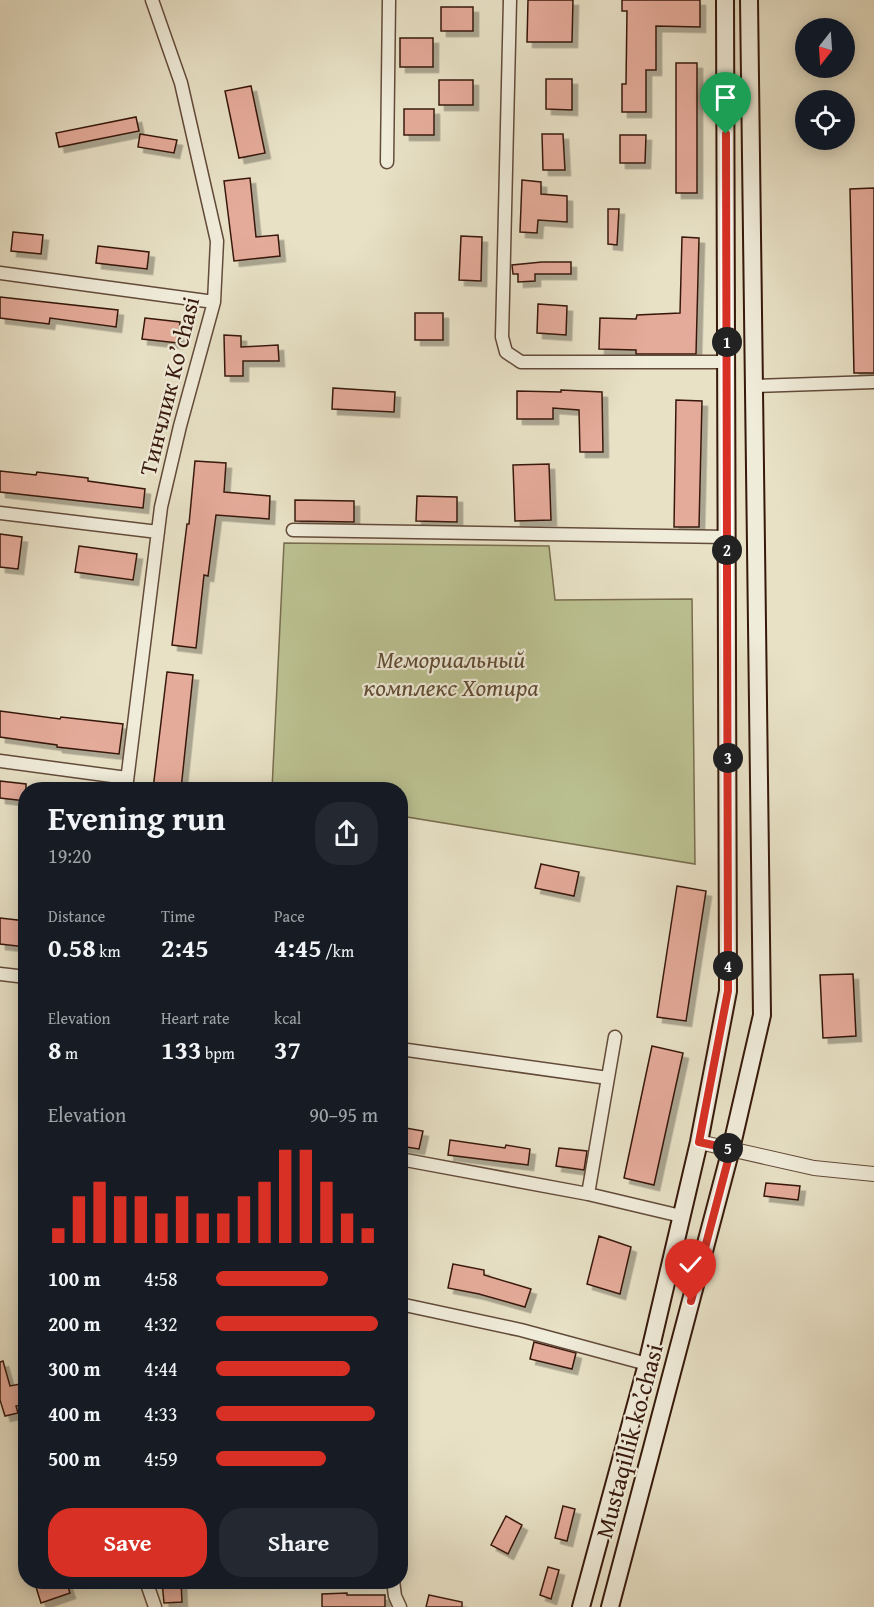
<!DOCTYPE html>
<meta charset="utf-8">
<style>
:root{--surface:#171b24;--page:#242831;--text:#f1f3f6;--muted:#9ea1a6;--accent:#d93025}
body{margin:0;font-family:"Gentium Book Plus",serif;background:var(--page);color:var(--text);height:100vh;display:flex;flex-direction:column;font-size:22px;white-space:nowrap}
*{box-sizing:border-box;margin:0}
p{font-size:20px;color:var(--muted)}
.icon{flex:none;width:33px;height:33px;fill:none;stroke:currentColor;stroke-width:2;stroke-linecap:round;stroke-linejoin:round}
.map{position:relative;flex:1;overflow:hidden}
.drawer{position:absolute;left:18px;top:782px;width:390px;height:807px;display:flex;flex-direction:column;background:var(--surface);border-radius:24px;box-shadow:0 3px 15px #0003}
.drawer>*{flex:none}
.needle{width:39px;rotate:197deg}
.buttons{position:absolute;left:795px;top:18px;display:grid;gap:12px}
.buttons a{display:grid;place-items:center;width:60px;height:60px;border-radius:50%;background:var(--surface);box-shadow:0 3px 15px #0003;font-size:30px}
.pin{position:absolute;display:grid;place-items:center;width:51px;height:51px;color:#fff;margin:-62px -26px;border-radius:50% 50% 50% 0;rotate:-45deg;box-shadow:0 0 6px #0007}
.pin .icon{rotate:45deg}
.km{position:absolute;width:30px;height:30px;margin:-15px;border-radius:50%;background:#222;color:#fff;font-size:16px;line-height:30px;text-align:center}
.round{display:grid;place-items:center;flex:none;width:63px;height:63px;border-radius:24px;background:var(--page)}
.head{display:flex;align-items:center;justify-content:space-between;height:102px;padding:0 30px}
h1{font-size:33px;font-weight:700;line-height:45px}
.metrics{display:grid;grid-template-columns:repeat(3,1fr);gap:9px;height:102px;padding:6px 30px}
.metrics div{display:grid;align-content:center}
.metrics b{font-size:26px;font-weight:700}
.metrics small{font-size:16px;font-weight:400}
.metrics p{font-size:16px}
.chart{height:168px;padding:12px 30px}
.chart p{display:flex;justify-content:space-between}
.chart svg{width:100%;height:108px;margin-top:6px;stroke:var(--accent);stroke-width:6}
.primary-button{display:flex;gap:12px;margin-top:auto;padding:12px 30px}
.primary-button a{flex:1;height:69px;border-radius:24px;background:var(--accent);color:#fff;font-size:24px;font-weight:700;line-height:69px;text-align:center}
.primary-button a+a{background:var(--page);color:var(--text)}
ul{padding:0 30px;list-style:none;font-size:20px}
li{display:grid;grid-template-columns:96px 72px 1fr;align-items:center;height:45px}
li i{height:15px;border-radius:8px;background:var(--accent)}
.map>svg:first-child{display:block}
.green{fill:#bbc191;stroke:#796d4e;stroke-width:1.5}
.building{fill:#e5ab9a;stroke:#37190b;stroke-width:1.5;filter:url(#shadow)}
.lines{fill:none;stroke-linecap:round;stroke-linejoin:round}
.minor-casing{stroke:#634b3a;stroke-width:15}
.tertiary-casing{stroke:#634b3a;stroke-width:16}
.secondary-casing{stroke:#37190b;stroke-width:20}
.minor{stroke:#f0ecda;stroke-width:12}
.tertiary{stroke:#f0ecda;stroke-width:14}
.secondary{stroke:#f0ecda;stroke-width:16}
.route-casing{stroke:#fff;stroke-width:12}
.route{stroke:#d93025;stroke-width:8}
.labels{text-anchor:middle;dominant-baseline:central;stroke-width:4.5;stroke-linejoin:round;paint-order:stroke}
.street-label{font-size:24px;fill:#37190b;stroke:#f0ecda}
.park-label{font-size:24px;font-style:italic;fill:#5f4b33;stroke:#f0ecda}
</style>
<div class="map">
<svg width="874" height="1607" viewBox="0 0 874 1607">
<defs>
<filter id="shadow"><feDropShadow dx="5.5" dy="5.5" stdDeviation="0" flood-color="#0004"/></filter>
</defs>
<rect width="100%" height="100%" fill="#e8e1c6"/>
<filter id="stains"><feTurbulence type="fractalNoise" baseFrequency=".00333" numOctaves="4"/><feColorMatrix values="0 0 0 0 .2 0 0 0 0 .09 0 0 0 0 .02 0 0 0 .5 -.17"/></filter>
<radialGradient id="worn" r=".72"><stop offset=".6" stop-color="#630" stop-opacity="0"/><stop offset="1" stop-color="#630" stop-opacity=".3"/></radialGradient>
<path class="green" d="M284,543L549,546L555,600L692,599L695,864L401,816L400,789H272Z"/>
<path class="building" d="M528,0H573L572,42H527Z
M622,0H700V27L656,26V70H646V112H622V84H626L627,11H622Z
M441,7H473V31H441Z
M400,38H433V67H400Z
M676,63H697V193H676Z
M546,79H572V110L546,109Z
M439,80H473V105H439Z
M251,86L265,153L239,158L225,91Z
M404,109H434V135H404Z
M136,117L139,131L59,147L56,133Z
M140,134L177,140L174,153L138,147Z
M542,134H563L565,170H543Z
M620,135H646L645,163H620Z
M250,178L256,237L278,235L280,256L234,261L224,181Z
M522,180L541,182V194L567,196V222L538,220L537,233L520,232Z
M874,188V373H854L850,189Z
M608,209H619L617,245L608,244Z
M13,232L43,235L41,254L11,251Z
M461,236L482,237L481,281L459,280Z
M682,237L699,238L696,354H636V350L599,349L600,318L636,319L637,315L680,313Z
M98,246L149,252L147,269L96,263Z
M542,262H571V274H535V281L518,282V274H513L512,265Z
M0,297L118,310L116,327L50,318L49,324L0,318Z
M538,304L567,306L566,335L537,333Z
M415,313H443V340H415Z
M145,318L180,322L178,343L142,339Z
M224,335L241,336V347L278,345L279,361H243V376H225Z
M333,388L395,392L394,412L332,409Z
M561,390L602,392L603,452H580L579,410L553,408V419H517V391L561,392Z
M676,400L702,401L699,527H674Z
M195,461L226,463L224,492L270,496L269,519L216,515L208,576L204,575L196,648L172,645L187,524H189Z
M549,464L551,520L515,521L513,465Z
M0,471L36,475L37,472L88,478V481L145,489L143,508L0,492Z
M417,496L457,497V522L416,521Z
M295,500L354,501V522L295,521Z
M0,534L22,537L18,569L0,567Z
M79,546L137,554L133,580L75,572Z
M167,672L193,675L181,789H153Z
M0,711L60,719L61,717L123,724L119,754L57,747V745L0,737Z
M0,781L26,784V801L0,798Z
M541,864L579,872L574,896L535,888Z
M677,886L706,891L686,1021L657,1017Z
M0,918L26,921V947L0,944Z
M853,974L856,1036L823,1038L820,975Z
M652,1046L683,1053L654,1185L624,1178Z
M400,1127L423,1131L419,1149L400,1146Z
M450,1140L505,1148L506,1145L530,1149L528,1165L448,1155Z
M559,1148L587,1151L584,1170L556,1166Z
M766,1183L800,1186L798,1200L764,1196Z
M599,1236L631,1247L620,1294L587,1284Z
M453,1264L484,1270V1275L531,1289L525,1307L479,1294L448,1288Z
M534,1342L576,1353L572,1369L530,1359Z
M3,1361L10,1386L26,1383V1404L16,1406L18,1413L5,1416L0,1400V1362Z
M563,1506L575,1509L567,1541L555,1538Z
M506,1516L522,1525L508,1554L491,1545Z
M548,1567L559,1570L551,1599L540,1595Z
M46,1581H66L70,1593L41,1603L35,1584Z
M162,1581H181L182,1602L164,1603Z
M347,1593V1595H385V1607H322V1594Z
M429,1595L462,1602V1607H426Z"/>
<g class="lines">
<defs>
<path id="minor" d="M510,0L502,337L506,352L521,362H727
M387,162L389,0
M0,273L214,302
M754,386L874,382
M0,513L158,532
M293,530L727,537
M0,761L127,778
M126,789L161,507L180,426L214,302L217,241L181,83L152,0
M0,974L26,977
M400,1049L608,1078
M400,1159L588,1194L681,1216
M588,1194L615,1037
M400,1304L521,1330L647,1364
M146,1581L155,1607
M393,1581L395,1596L400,1607"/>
<path id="tertiary" d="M699,1142L814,1168L874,1174"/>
<path id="secondary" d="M581,1607L647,1364L699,1142L728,991L725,0
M610,1607L731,1149L762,1015L749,0"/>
</defs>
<use href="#minor" class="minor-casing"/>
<use href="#tertiary" class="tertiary-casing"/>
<use href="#secondary" class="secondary-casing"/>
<use href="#minor" class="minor"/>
<use href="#tertiary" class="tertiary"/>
<use href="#secondary" class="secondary"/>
</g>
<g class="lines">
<defs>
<path id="route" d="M691,1301L731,1149L699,1142L728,991L726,134"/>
</defs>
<use href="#route" class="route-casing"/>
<use href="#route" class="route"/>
</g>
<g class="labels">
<g class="street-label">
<text transform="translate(169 386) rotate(-76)">Тинчлик Ko’chasi</text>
<text transform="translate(629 1441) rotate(-75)">Mustaqillik ko’chasi</text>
</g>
<g class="park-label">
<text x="451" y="659">Мемориальный<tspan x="451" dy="28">комплекс Хотира</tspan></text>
</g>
</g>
<rect width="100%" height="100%" filter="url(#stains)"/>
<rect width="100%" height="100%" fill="url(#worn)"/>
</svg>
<div class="buttons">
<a><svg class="needle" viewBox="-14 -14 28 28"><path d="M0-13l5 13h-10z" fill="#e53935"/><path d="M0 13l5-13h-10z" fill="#9ea1a6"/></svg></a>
<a><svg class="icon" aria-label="locate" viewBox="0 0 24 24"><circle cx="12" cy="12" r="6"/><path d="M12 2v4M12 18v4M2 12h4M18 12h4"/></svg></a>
</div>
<div class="pin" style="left:726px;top:134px;background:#1e9e55"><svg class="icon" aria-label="arrive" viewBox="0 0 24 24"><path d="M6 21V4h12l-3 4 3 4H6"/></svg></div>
<div class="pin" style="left:691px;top:1301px;background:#d93025"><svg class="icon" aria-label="check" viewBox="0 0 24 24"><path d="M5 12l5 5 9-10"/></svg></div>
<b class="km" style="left:727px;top:342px">1</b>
<b class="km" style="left:727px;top:550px">2</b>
<b class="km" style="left:728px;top:758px">3</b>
<b class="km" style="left:728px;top:966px">4</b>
<b class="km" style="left:728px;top:1148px">5</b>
<section class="drawer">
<div class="head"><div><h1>Evening run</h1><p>19:20</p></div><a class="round"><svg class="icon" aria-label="share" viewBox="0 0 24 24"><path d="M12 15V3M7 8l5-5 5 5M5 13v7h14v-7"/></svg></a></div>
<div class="metrics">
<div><p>Distance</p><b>0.58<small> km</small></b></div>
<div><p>Time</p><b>2:45</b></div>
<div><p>Pace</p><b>4:45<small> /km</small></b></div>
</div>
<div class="metrics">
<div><p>Elevation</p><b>8<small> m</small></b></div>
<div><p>Heart rate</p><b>133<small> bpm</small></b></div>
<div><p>kcal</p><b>37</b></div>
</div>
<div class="chart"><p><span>Elevation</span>90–95 m</p>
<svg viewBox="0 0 160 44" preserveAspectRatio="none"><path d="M5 44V38M15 44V25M25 44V19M35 44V25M45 44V25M55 44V32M65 44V25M75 44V32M85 44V32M95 44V25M105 44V19M115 44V6M125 44V6M135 44V19M145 44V32M155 44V38"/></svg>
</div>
<ul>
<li><b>100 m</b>4:58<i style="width:69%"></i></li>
<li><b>200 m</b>4:32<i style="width:100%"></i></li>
<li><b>300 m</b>4:44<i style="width:83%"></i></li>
<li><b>400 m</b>4:33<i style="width:98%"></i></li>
<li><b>500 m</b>4:59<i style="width:68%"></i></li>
</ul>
<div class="primary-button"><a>Save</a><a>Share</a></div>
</section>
</div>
